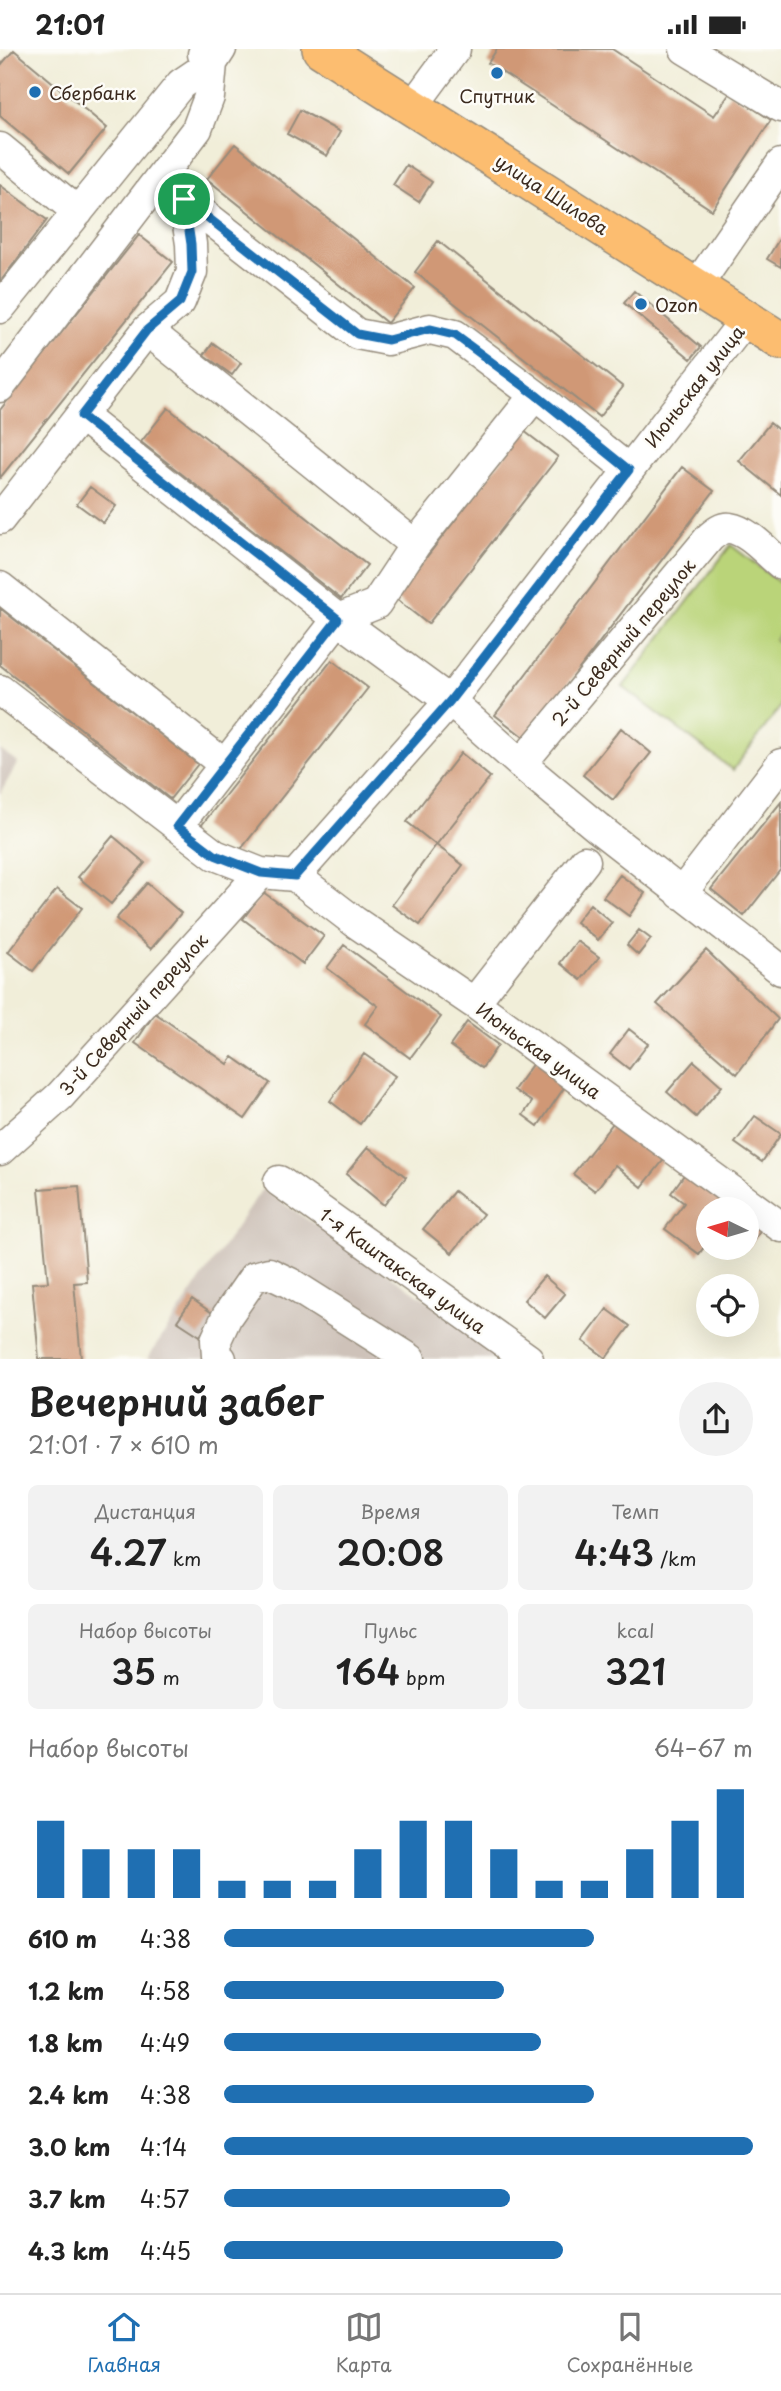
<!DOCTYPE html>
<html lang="ru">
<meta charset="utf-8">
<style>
:root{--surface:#fff;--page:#f2f2f2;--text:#222;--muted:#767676;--line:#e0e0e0;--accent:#1f6fb2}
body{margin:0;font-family:"Playpen Sans",sans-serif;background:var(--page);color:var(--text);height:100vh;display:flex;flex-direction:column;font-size:26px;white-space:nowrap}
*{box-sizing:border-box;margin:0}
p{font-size:23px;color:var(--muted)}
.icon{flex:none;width:38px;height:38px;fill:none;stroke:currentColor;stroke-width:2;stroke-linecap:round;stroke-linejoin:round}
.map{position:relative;height:1310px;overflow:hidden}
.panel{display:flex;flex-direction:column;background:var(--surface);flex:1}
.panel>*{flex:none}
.needle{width:46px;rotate:275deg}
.controls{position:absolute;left:696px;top:1148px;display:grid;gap:14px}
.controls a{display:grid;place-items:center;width:63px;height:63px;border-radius:50%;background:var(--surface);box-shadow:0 7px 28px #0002;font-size:35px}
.pin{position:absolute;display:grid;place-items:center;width:60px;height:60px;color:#fff;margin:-30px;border:4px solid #fff;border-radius:50%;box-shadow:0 2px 7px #0007}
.round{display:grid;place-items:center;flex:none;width:74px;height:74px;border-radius:37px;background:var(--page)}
.head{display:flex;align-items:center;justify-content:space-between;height:119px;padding:0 28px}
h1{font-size:38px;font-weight:600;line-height:52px}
.stats{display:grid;grid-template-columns:repeat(3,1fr);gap:10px;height:119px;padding:7px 28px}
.stats div{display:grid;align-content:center;border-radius:10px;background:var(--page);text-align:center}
.stats b{font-size:35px;font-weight:600}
.stats small{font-size:19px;font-weight:400}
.stats p{font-size:19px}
.chart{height:196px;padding:14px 28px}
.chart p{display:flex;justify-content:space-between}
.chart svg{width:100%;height:126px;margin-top:7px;stroke:var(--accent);stroke-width:6}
ul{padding:0 28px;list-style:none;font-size:23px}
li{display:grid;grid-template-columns:112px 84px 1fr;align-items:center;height:52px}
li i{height:18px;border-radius:9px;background:var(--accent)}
.status{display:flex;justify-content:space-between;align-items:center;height:49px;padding:0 35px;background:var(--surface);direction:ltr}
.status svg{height:19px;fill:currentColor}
.tab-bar{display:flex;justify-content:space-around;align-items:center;height:98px;border-top:2px solid var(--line);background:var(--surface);font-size:19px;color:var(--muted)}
.tab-bar a{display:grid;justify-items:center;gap:4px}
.tab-bar .current{color:var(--accent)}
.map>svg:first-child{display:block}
.industrial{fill:#cec2b9}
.green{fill:#bad479;stroke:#7a7f4c;stroke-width:2}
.building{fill:#d09876}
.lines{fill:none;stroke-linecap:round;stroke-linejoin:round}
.minor-casing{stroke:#968c7c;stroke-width:33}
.major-casing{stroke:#968c7c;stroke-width:40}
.minor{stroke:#fff;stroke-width:30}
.major{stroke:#fcbd6f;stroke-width:37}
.route-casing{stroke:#fff;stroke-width:14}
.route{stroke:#1f6fb2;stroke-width:9}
.poi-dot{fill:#1f6fb2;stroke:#fdfcf7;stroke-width:2.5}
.labels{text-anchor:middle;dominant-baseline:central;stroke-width:5;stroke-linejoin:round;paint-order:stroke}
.poi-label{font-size:18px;fill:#3b2a1e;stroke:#fdfcf7;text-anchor:start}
.street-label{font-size:18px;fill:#3b2a1e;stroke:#fdfcf7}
</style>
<div class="status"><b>21:01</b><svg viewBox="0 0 49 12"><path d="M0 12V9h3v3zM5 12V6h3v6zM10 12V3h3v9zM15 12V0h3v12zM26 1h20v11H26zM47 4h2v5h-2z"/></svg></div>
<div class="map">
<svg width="781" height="1310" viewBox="0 0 781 1310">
<rect width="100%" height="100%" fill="#fdfcf7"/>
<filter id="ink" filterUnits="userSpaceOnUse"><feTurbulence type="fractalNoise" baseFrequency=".0143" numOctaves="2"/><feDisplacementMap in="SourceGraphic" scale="14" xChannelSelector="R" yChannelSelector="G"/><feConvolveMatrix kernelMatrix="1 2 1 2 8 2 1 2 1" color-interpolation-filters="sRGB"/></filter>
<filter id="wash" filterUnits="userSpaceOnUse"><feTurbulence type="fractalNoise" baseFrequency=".00686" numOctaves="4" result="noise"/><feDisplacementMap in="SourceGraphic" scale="28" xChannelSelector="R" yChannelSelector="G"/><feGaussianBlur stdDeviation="1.57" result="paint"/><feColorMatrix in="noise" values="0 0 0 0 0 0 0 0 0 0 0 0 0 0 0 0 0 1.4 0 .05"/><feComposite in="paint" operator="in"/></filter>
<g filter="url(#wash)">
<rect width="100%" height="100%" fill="#f1eed9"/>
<path class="industrial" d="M0,701L18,713L0,745Z
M262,1140L483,1289L510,1310H147Z"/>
<path class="green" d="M731,496L781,535V582L775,591L781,595V657L733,721L623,638Z"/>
<g id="blocks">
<path class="building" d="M497,0H612L714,67L730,44L771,71L712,161L488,14Z
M14,1L107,79L69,125L0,67V17Z
M300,61L340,83L327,107L287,85Z
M235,95L415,239L387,274L207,130Z
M406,116L432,133L419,153L393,136Z
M0,136L47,171L0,233Z
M139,186L173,213L0,429V361Z
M781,187V218L767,210Z
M438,192L623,338L599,368L415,223Z
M634,242L701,298L691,310L624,254Z
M213,294L241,314L232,326L204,306Z
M168,359L367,516L341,550L141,393Z
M770,374L781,383V446L739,412Z
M524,382L558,408L428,575L395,549Z
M682,418L714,442L526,690L495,666Z
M90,438L116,457L103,474L77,455Z
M0,559L198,715L170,750L0,616Z
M332,611L368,639L237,805L201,777Z
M621,679L651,704L613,751L583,726Z
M461,704L490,728L436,796L407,773Z
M781,753V820L744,867L711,840Z
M113,787L145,814L111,855L78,828Z
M436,796L463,816L420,876L392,856Z
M620,826L645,844L629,867L603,848Z
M147,834L181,864L151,900L116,870Z
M57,840L82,859L33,922L8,903Z
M263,843L324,887L303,915L243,870Z
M590,855L612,874L598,891L576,873Z
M639,881L651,890L638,906L627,896Z
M577,892L599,908L581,931L560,914Z
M344,896L441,968L410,1009L365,975L378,957L327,919Z
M706,901L778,970L737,1025L657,955Z
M155,964L228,1015L233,1008L270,1034L245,1070L135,994Z
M467,973L498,996L482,1019L450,997Z
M629,980L648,995L629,1020L610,1005Z
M364,1005L395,1027L360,1075L330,1052Z
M536,1010L568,1033L538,1077L523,1066L532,1053L514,1041Z
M694,1012L722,1037L696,1068L667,1043Z
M755,1067L781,1085L762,1113L735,1094Z
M617,1069L666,1108L642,1138L615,1116L595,1142L573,1125Z
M368,1098L406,1128L384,1156L346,1125Z
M689,1119L745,1160H709V1191L699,1205L665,1180L684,1154L671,1144Z
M79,1137L87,1233L74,1234L81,1310H39L32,1234L48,1233L39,1140Z
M454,1142L483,1165L452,1204L423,1180Z
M747,1162L765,1176L747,1200Z
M544,1227L565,1245L545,1269L524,1251Z
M192,1250L215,1266L200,1287L177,1272Z
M607,1260L630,1277L606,1309L583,1292Z"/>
</g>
</g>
<g filter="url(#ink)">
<use href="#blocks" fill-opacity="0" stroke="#968c7c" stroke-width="2"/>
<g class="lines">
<defs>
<path id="minor" d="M685,0L781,58
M413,57L455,0
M0,99L78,163
M160,131L357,285L388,291L430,280L455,286L535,346
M696,238L781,115
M0,259L181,35L212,14L203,5
M147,281L415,496
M0,338L197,80L209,48L212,14L221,0
M81,367L338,570L376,555L415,496L535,346L629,421
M0,470L147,281L180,253L192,223L191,195L184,150
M0,538L225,716
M0,641L215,806L261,824L295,827L355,873L474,954L781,1178
M521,715L710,488C716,483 722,478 730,479C749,482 767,504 781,515
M177,777L338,570L450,652L521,715L598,779L781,921
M295,827L450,652L746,270
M681,845L781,715
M474,954L585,812
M0,1101L60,1047L261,824
M279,1132L528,1310
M221,1310L217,1307L216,1291L227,1267L254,1228L269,1224L290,1234L410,1310"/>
<path id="major" d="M321,0L781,292"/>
</defs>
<use href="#minor" class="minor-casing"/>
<use href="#major" class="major-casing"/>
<use href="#minor" class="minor"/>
<use href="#major" class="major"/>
</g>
</g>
<g class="lines" filter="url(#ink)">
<defs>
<path id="route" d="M184,150L357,285L388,291L430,280L455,286L536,346L629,421L450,652L295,827L261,824L215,806L177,777L338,570L81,367L147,281L180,253L192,223L191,195Z"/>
</defs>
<use href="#route" class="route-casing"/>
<use href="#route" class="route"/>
</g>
<g class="poi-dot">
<circle cx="497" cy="24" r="7"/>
<circle cx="35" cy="43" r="7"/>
<circle cx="641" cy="255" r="7"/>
</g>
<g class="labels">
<g class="poi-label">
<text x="49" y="43">Сбербанк</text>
<text x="497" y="46" text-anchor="middle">Спутник</text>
<text x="655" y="255">Ozon</text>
</g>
<g class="street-label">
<text transform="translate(552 145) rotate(33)">улица Шилова</text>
<text transform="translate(694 337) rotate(-52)">Июньская улица</text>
<text transform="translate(623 593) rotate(-50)">2-й Северный переулок</text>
<text transform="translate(133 965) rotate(-48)">3-й Северный переулок</text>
<text transform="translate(539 1001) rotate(36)">Июньская улица</text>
<text transform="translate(403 1221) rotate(36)">1-я Каштакская улица</text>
</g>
</g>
</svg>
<div class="controls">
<a><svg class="needle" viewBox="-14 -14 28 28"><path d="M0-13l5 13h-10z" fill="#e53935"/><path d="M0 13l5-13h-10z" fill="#767676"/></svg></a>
<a><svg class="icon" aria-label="locate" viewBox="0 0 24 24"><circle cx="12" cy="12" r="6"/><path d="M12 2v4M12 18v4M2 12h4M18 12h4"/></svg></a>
</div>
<div class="pin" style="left:184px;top:150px;background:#1e9e55"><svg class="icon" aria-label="arrive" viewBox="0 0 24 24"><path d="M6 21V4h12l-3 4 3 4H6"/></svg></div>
</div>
<section class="panel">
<div class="head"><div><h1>Вечерний забег</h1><p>21:01 · 7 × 610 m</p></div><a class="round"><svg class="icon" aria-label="share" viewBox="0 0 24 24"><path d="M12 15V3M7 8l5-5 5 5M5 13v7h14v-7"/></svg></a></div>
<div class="stats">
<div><p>Дистанция</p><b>4.27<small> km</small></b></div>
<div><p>Время</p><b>20:08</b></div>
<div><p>Темп</p><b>4:43<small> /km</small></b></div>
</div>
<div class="stats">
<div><p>Набор высоты</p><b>35<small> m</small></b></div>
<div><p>Пульс</p><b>164<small> bpm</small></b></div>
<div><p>kcal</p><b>321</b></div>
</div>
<div class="chart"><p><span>Набор высоты</span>64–67 m</p>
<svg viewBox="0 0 160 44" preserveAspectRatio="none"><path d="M5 44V17M15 44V27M25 44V27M35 44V27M45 44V38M55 44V38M65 44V38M75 44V27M85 44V17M95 44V17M105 44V27M115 44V38M125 44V38M135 44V27M145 44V17M155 44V6"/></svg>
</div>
<ul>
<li><b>610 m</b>4:38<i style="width:70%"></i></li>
<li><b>1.2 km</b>4:58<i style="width:53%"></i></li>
<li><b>1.8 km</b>4:49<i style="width:60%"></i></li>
<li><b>2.4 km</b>4:38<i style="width:70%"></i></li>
<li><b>3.0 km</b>4:14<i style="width:100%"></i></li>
<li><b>3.7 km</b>4:57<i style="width:54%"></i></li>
<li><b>4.3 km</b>4:45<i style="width:64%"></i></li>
</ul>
</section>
<nav class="tab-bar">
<a class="current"><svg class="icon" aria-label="home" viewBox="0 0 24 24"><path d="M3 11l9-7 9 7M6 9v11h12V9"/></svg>Главная</a>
<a><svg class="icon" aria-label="map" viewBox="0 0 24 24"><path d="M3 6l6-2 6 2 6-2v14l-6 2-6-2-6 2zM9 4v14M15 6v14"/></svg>Карта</a>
<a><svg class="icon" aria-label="saved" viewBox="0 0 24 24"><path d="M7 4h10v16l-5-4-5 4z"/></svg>Сохранённые</a>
</nav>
